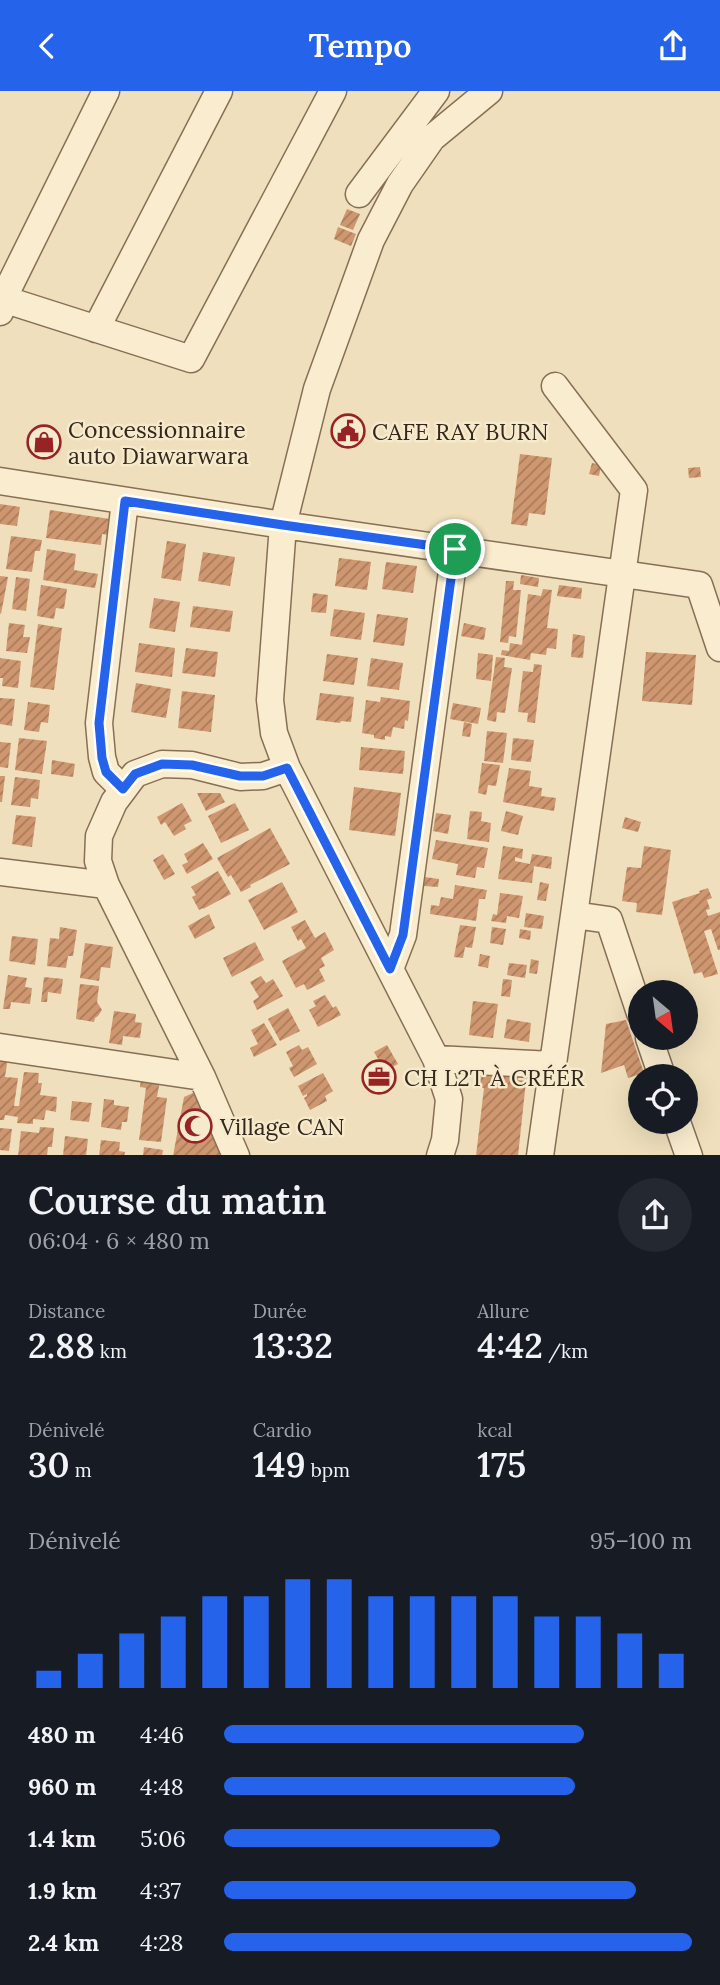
<!DOCTYPE html>
<html lang="fr">
<meta charset="utf-8">
<style>
:root{--surface:#171b24;--page:#242831;--text:#f1f3f6;--muted:#9ea1a6;--accent:#2563eb}
body{margin:0;font-family:Lora,serif;background:var(--page);color:var(--text);height:100vh;display:flex;flex-direction:column;font-size:26px;white-space:nowrap}
*{box-sizing:border-box;margin:0}
p{font-size:23px;color:var(--muted)}
.icon{flex:none;width:38px;height:38px;fill:none;stroke:currentColor;stroke-width:2;stroke-linecap:round;stroke-linejoin:round}
.map{position:relative;height:1064px;overflow:hidden}
.panel{display:flex;flex-direction:column;background:var(--surface);flex:1}
.panel>*{flex:none}
.needle{width:46px;rotate:151deg}
.fabs{position:absolute;left:628px;top:889px;display:grid;gap:14px}
.fabs a{display:grid;place-items:center;width:70px;height:70px;border-radius:50%;background:var(--surface);box-shadow:0 7px 28px #0002;font-size:35px}
.pin{position:absolute;display:grid;place-items:center;width:60px;height:60px;color:#fff;margin:-30px;border:4px solid #fff;border-radius:50%;box-shadow:0 2px 7px #0007}
.round{display:grid;place-items:center;flex:none;width:74px;height:74px;border-radius:37px;background:var(--page)}
.head{display:flex;align-items:center;justify-content:space-between;height:119px;padding:0 28px}
h1{font-size:38px;font-weight:600;line-height:52px}
.stats{display:grid;grid-template-columns:repeat(3,1fr);gap:10px;height:119px;padding:7px 28px}
.stats div{display:grid;align-content:center}
.stats b{font-size:35px;font-weight:600}
.stats small{font-size:19px;font-weight:400}
.stats p{font-size:19px}
.chart{height:196px;padding:14px 28px}
.chart p{display:flex;justify-content:space-between}
.chart svg{width:100%;height:126px;margin-top:7px;stroke:var(--accent);stroke-width:6}
ul{padding:0 28px;list-style:none;font-size:23px}
li{display:grid;grid-template-columns:112px 84px 1fr;align-items:center;height:52px}
li i{height:18px;border-radius:9px;background:var(--accent)}
header{display:flex;justify-content:space-between;align-items:center;height:91px;padding:0 28px;background:var(--accent);color:#fff;font-size:32px;font-weight:600}
.map>svg:first-child{display:block}
.building{fill:url(#building-hatch)}
.lines{fill:none;stroke-linecap:round;stroke-linejoin:round}
.minor-casing{stroke:#876f55;stroke-width:29}
.minor{stroke:#faedcf;stroke-width:26}
.route-casing{stroke:#fff;stroke-width:14}
.route{stroke:#2563eb;stroke-width:9}
.labels{text-anchor:middle;dominant-baseline:central;stroke-width:5;stroke-linejoin:round;paint-order:stroke}
.poi-label{font-size:23px;fill:#35271b;stroke:#f6eacc;text-anchor:start}
</style>
<header><svg class="icon" aria-label="back" viewBox="0 0 24 24"><path d="M15 5l-7 7 7 7"/></svg>Tempo<svg class="icon" aria-label="share" viewBox="0 0 24 24"><path d="M12 15V3M7 8l5-5 5 5M5 13v7h14v-7"/></svg></header>
<div class="map">
<svg width="720" height="1065" viewBox="0 0 720 1065">
<defs>
<pattern id="building-hatch" width="6" height="6" patternUnits="userSpaceOnUse" patternTransform="scale(1.75)"><rect width="6" height="6" fill="#cf9770"/><path d="M-1 1l2-2M0 6l6-6M5 7l2-2" fill="none" stroke="#a97b5b"/></pattern>
</defs>
<rect width="100%" height="100%" fill="#efdfbc"/>
<path class="building" d="M347,118L360,123L353,139L340,134Z
M338,136L356,143L351,155L334,148Z
M520,363L552,367L545,424L529,422L527,435L511,433Z
M592,372L601,374L599,385L589,383Z
M700,376L701,386L689,387L688,377Z
M0,413L20,416L17,435L0,433Z
M50,419L110,428L108,444L102,443L101,454L46,447Z
M11,445L42,449L40,460H35L32,481L6,478Z
M167,450L186,453L181,490L161,487Z
M47,458L76,463L74,479L98,483L95,497L43,489Z
M203,461L235,466L230,495L198,490Z
M339,467L371,471L367,499L335,495Z
M386,471L417,475L413,502L382,498Z
M521,484L539,487L538,496L520,493Z
M0,485L8,486L1,523L0,522Z
M16,486L30,488L26,520L12,518Z
M506,490H514L513,499H521L516,546L509,545L508,552L500,551Z
M41,494L67,498L64,518L56,517L54,528L37,525Z
M559,494L582,497L581,508L557,505Z
M543,498L552,499L547,537L558,538L556,558L547,557L546,564L531,562L530,569L501,564L502,559L509,560L510,552L522,554L528,503L541,505Z
M313,502L328,504L326,522L311,521Z
M154,507L180,511L175,541L149,537Z
M193,515L233,520L230,541L190,536Z
M334,518L365,522L361,549L330,545Z
M377,523L408,527L404,555L373,551Z
M9,532L25,534L23,546H30L27,562L6,560Z
M464,532L486,537L484,549L461,545Z
M38,533L62,537L54,599L30,596Z
M573,543L585,545L583,567L571,566Z
M139,552L175,557L172,586L135,581Z
M186,557L218,561L215,586L182,582Z
M646,561L696,564L692,614L642,610Z
M478,562L493,564L491,590L476,588Z
M327,563L358,567L354,594L323,590Z
M496,566L505,567L504,576L512,577L505,622L497,621L496,631L487,629Z
M0,567L21,570L18,597L2,595L3,587H0Z
M371,567L403,572L399,599L367,595Z
M534,573L542,574L535,632L527,631L528,622L518,621L523,580L533,581Z
M136,592L171,598L166,627L131,621Z
M182,600L215,604L211,641L178,637Z
M320,602L354,606L351,631L341,630L340,632L316,629Z
M381,606L410,610L408,630L405,629L404,638L393,636L391,646L385,645V649L374,647V644L362,642L366,609L380,611Z
M0,607L15,608L12,635L0,633Z
M28,611L50,614L48,632L41,631L39,641L24,639Z
M453,612L481,617L478,633L450,628Z
M464,631L472,633L470,646L462,645Z
M487,640L507,642L503,672L484,670Z
M19,647L47,650L42,683L15,679Z
M513,647L534,649L531,671L511,669Z
M0,651L11,652L8,677L0,676Z
M361,656L405,660L403,683L359,679Z
M52,669L75,673L73,686L51,683Z
M482,672L500,674L496,695L488,694L486,704L478,702Z
M509,677L531,680L529,695L542,697L541,705L556,707L554,720L503,711Z
M0,685H5L2,711H0Z
M15,686L40,689L38,708L31,707L30,716L11,714Z
M354,696L401,702L395,745L349,739Z
M197,702H220L225,711L206,720Z
M182,712L192,730L184,734L186,738L174,745L165,731L161,734L157,726Z
M235,712L249,739L221,752L208,725Z
M470,720L482,721L481,730L491,732L489,751L467,748Z
M506,720L523,725L518,744L501,740Z
M436,722L451,724L448,743L433,740Z
M16,724L36,726L32,756L12,753Z
M625,726L641,731L638,741L622,737Z
M270,737L290,773L250,794L251,796L241,801L231,784L228,786L217,767Z
M436,749L488,757L484,777L477,776L475,787L456,784L458,773L432,768Z
M203,752L213,768L187,783L182,774L188,771L184,763Z
M503,755L523,758L522,768L515,766V770L530,773L532,763L552,766L551,778L534,775L532,792L498,788Z
M644,755L671,759L662,824L636,821L637,812L622,810L627,776L641,777Z
M163,763L175,783L164,789L153,769Z
M218,780L231,803L203,818V817L199,819L192,806L196,804L191,796Z
M425,786L439,788L438,796L424,795Z
M282,791L298,821L264,839L248,809Z
M540,791L549,793L546,810L537,809Z
M455,794L487,799L485,808H479L476,830L430,823L431,814L439,815L441,806L453,808Z
M708,797L712,807L707,809L710,818L706,819L708,825L720,821V859H718L711,838L704,840L718,883L704,887L702,881L694,883L672,811L700,802L699,800Z
M500,802L523,805L519,827L507,825L506,832L491,830L493,823L497,824Z
M526,822L544,825L542,838L524,836Z
M209,823L215,837L195,848L188,835Z
M305,829L315,847L325,841L334,859L321,867L325,875L319,878L325,890L307,899L304,893L296,897L282,870L306,857L301,848L298,850L291,836Z
M460,834L476,836L472,857L465,856L463,867L454,866Z
M60,836L77,839L73,865H68L66,877L47,875L50,847L59,848Z
M492,836L506,838L503,854L490,852Z
M520,838L531,840L530,849L519,847Z
M12,845L38,848L35,874L9,870Z
M255,851L264,869L232,886L223,867Z
M85,852L113,856L110,877L101,876L99,890L80,887Z
M480,863L490,865L488,877L478,875Z
M531,868L539,870L537,883L529,882Z
M509,872L527,874L525,887L507,884Z
M8,884L27,887L25,896L32,897L30,913L11,911L10,918H3Z
M261,885L266,892L273,888L283,905L257,919L253,910L259,906L250,891Z
M44,886L63,888L61,903L48,901L47,911H41Z
M503,888L512,889L510,906L501,905Z
M80,893L99,895L97,911L102,919L98,925L95,927L94,931L76,928Z
M325,904L333,917L336,915L341,924L318,936L309,919L316,915L313,910Z
M473,910L498,913L493,947L469,944Z
M288,917L300,940L280,950L268,928Z
M114,920L136,923L135,931L142,932L140,947L123,945L122,954L109,952Z
M507,928L531,932L529,951L504,947Z
M626,929L644,982L628,987L624,974L601,982L606,933Z
M264,932L277,954L254,966L250,957L258,953L251,939Z
M299,954L302,959L308,956L317,973L294,986L289,977L293,975L286,961Z
M387,954L398,973L385,980L374,961Z
M0,965L8,966L5,986L18,987L14,1015H19L24,981L39,982L38,992H42L40,1004L57,1006L56,1021L46,1019L44,1029L33,1028V1033L17,1032L18,1026L5,1024L4,1029H0Z
M486,978L519,982L518,989L526,990L518,1065H476L484,997L478,996L480,984L485,985Z
M323,982L333,1000L325,1005L327,1010L310,1019L304,1007L307,1005V1003L303,1005L298,995Z
M141,988L160,990L157,1006L167,1007L161,1051L139,1049L146,997L140,996Z
M193,1002L227,1065H173L184,1006Z
M104,1008L114,1009V1014L129,1016L127,1031H122L121,1039L101,1036Z
M72,1010L92,1012L89,1031L70,1029Z
M40,1036L54,1037L52,1056H48L47,1065H18L21,1040L39,1042Z
M0,1037L12,1038L9,1060L0,1059Z
M65,1045L88,1048L86,1065H63Z
M101,1049L120,1051L119,1060L125,1061L124,1065H99Z
M144,1056L163,1059L162,1065H143Z"/>
<g class="lines">
<defs>
<path id="minor" d="M359,103L436,0
M0,207L191,268L333,0
M0,221L3,208L106,0
M96,238L219,0
M0,390L283,434L699,494L720,557
M123,698L106,681L102,666L99,632L125,410
M0,781L106,794L98,770L99,745L114,711L135,683L162,673L192,674L240,686L263,685L287,677
M106,794L202,986L236,1065
M574,824L609,829L640,922
M390,878L403,844L455,458
M649,947L662,985
M0,956L202,986
M436,968L553,974
M677,1031L689,1065
M440,1065L445,1049L449,1008L436,968L287,677L274,642L270,609L283,434L317,298L371,149L400,93L432,47L489,0
M540,1065L634,399L555,295"/>
</defs>
<use href="#minor" class="minor-casing"/>
<use href="#minor" class="minor"/>
</g>
<g class="lines">
<defs>
<path id="route" d="M125,410L283,434L455,458L403,844L390,878L287,677L263,685H240L192,674L162,673L135,683L123,698L106,681L102,667L99,632Z"/>
</defs>
<use href="#route" class="route-casing"/>
<use href="#route" class="route"/>
</g>
<defs>
<symbol id="civic-ring" viewBox="-11 -11 22 22"><circle r="9.5" fill="#f6eacc" stroke="#972325" stroke-width="1.5"/><path d="M-.6-6.5H3V-4.5H.6V-3L4-1V1h2V6H-6V1h2V-1L-.6-3ZM-1.2 2.5V6h2.4V2.5Z" fill="#972325"/></symbol>
<symbol id="shop-ring" viewBox="-11 -11 22 22"><circle r="9.5" fill="#f6eacc" stroke="#972325" stroke-width="1.5"/><path d="M-5-2.5h2.3a2.7 3.5 0 0 1 5.4 0H5L5.5 6h-11ZM-1.5-2.5h3a1.5 2.3 0 0 0-3 0Z" fill="#972325"/></symbol>
<symbol id="office-ring" viewBox="-11 -11 22 22"><circle r="9.5" fill="#f6eacc" stroke="#972325" stroke-width="1.5"/><path d="M-6-3h4V-5.5h4V-3h4V5H-6ZM-1-4.5V-3h2v-1.5ZM-6 0V1H6V0Z" fill="#972325"/></symbol>
<symbol id="mosque-ring" viewBox="-11 -11 22 22"><circle r="9.5" fill="#f6eacc" stroke="#972325" stroke-width="1.5"/><path d="M3.5-4.9A6 6 0 1 0 3.5 4.9A5 5 0 1 1 3.5-4.9Z" fill="#972325"/></symbol>
</defs>
<g fill-rule="evenodd">
<use href="#civic-ring" x="329" y="321" width="38" height="38"/>
<use href="#shop-ring" x="25" y="332" width="38" height="38"/>
<use href="#office-ring" x="360" y="967" width="38" height="38"/>
<use href="#mosque-ring" x="176" y="1016" width="38" height="38"/>
</g>
<g class="labels">
<g class="poi-label">
<text x="68" y="338">Concessionnaire<tspan x="68" dy="26">auto Diawarwara</tspan></text>
<text x="372" y="340">CAFE RAY BURN</text>
<text x="404" y="986">CH L2T À CRÉÉR</text>
<text x="220" y="1035">Village CAN</text>
</g>
</g>
</svg>
<div class="fabs">
<a><svg class="needle" viewBox="-14 -14 28 28"><path d="M0-13l5 13h-10z" fill="#e53935"/><path d="M0 13l5-13h-10z" fill="#9ea1a6"/></svg></a>
<a><svg class="icon" aria-label="locate" viewBox="0 0 24 24"><circle cx="12" cy="12" r="6"/><path d="M12 2v4M12 18v4M2 12h4M18 12h4"/></svg></a>
</div>
<div class="pin" style="left:455px;top:458px;background:#1e9e55"><svg class="icon" aria-label="arrive" viewBox="0 0 24 24"><path d="M6 21V4h12l-3 4 3 4H6"/></svg></div>
</div>
<section class="panel">
<div class="head"><div><h1>Course du matin</h1><p>06:04 · 6 × 480 m</p></div><a class="round"><svg class="icon" aria-label="share" viewBox="0 0 24 24"><path d="M12 15V3M7 8l5-5 5 5M5 13v7h14v-7"/></svg></a></div>
<div class="stats">
<div><p>Distance</p><b>2.88<small> km</small></b></div>
<div><p>Durée</p><b>13:32</b></div>
<div><p>Allure</p><b>4:42<small> /km</small></b></div>
</div>
<div class="stats">
<div><p>Dénivelé</p><b>30<small> m</small></b></div>
<div><p>Cardio</p><b>149<small> bpm</small></b></div>
<div><p>kcal</p><b>175</b></div>
</div>
<div class="chart"><p><span>Dénivelé</span>95–100 m</p>
<svg viewBox="0 0 160 44" preserveAspectRatio="none"><path d="M5 44V38M15 44V32M25 44V25M35 44V19M45 44V12M55 44V12M65 44V6M75 44V6M85 44V12M95 44V12M105 44V12M115 44V12M125 44V19M135 44V19M145 44V25M155 44V32"/></svg>
</div>
<ul>
<li><b>480 m</b>4:46<i style="width:77%"></i></li>
<li><b>960 m</b>4:48<i style="width:75%"></i></li>
<li><b>1.4 km</b>5:06<i style="width:59%"></i></li>
<li><b>1.9 km</b>4:37<i style="width:88%"></i></li>
<li><b>2.4 km</b>4:28<i style="width:100%"></i></li>
</ul>
</section>
